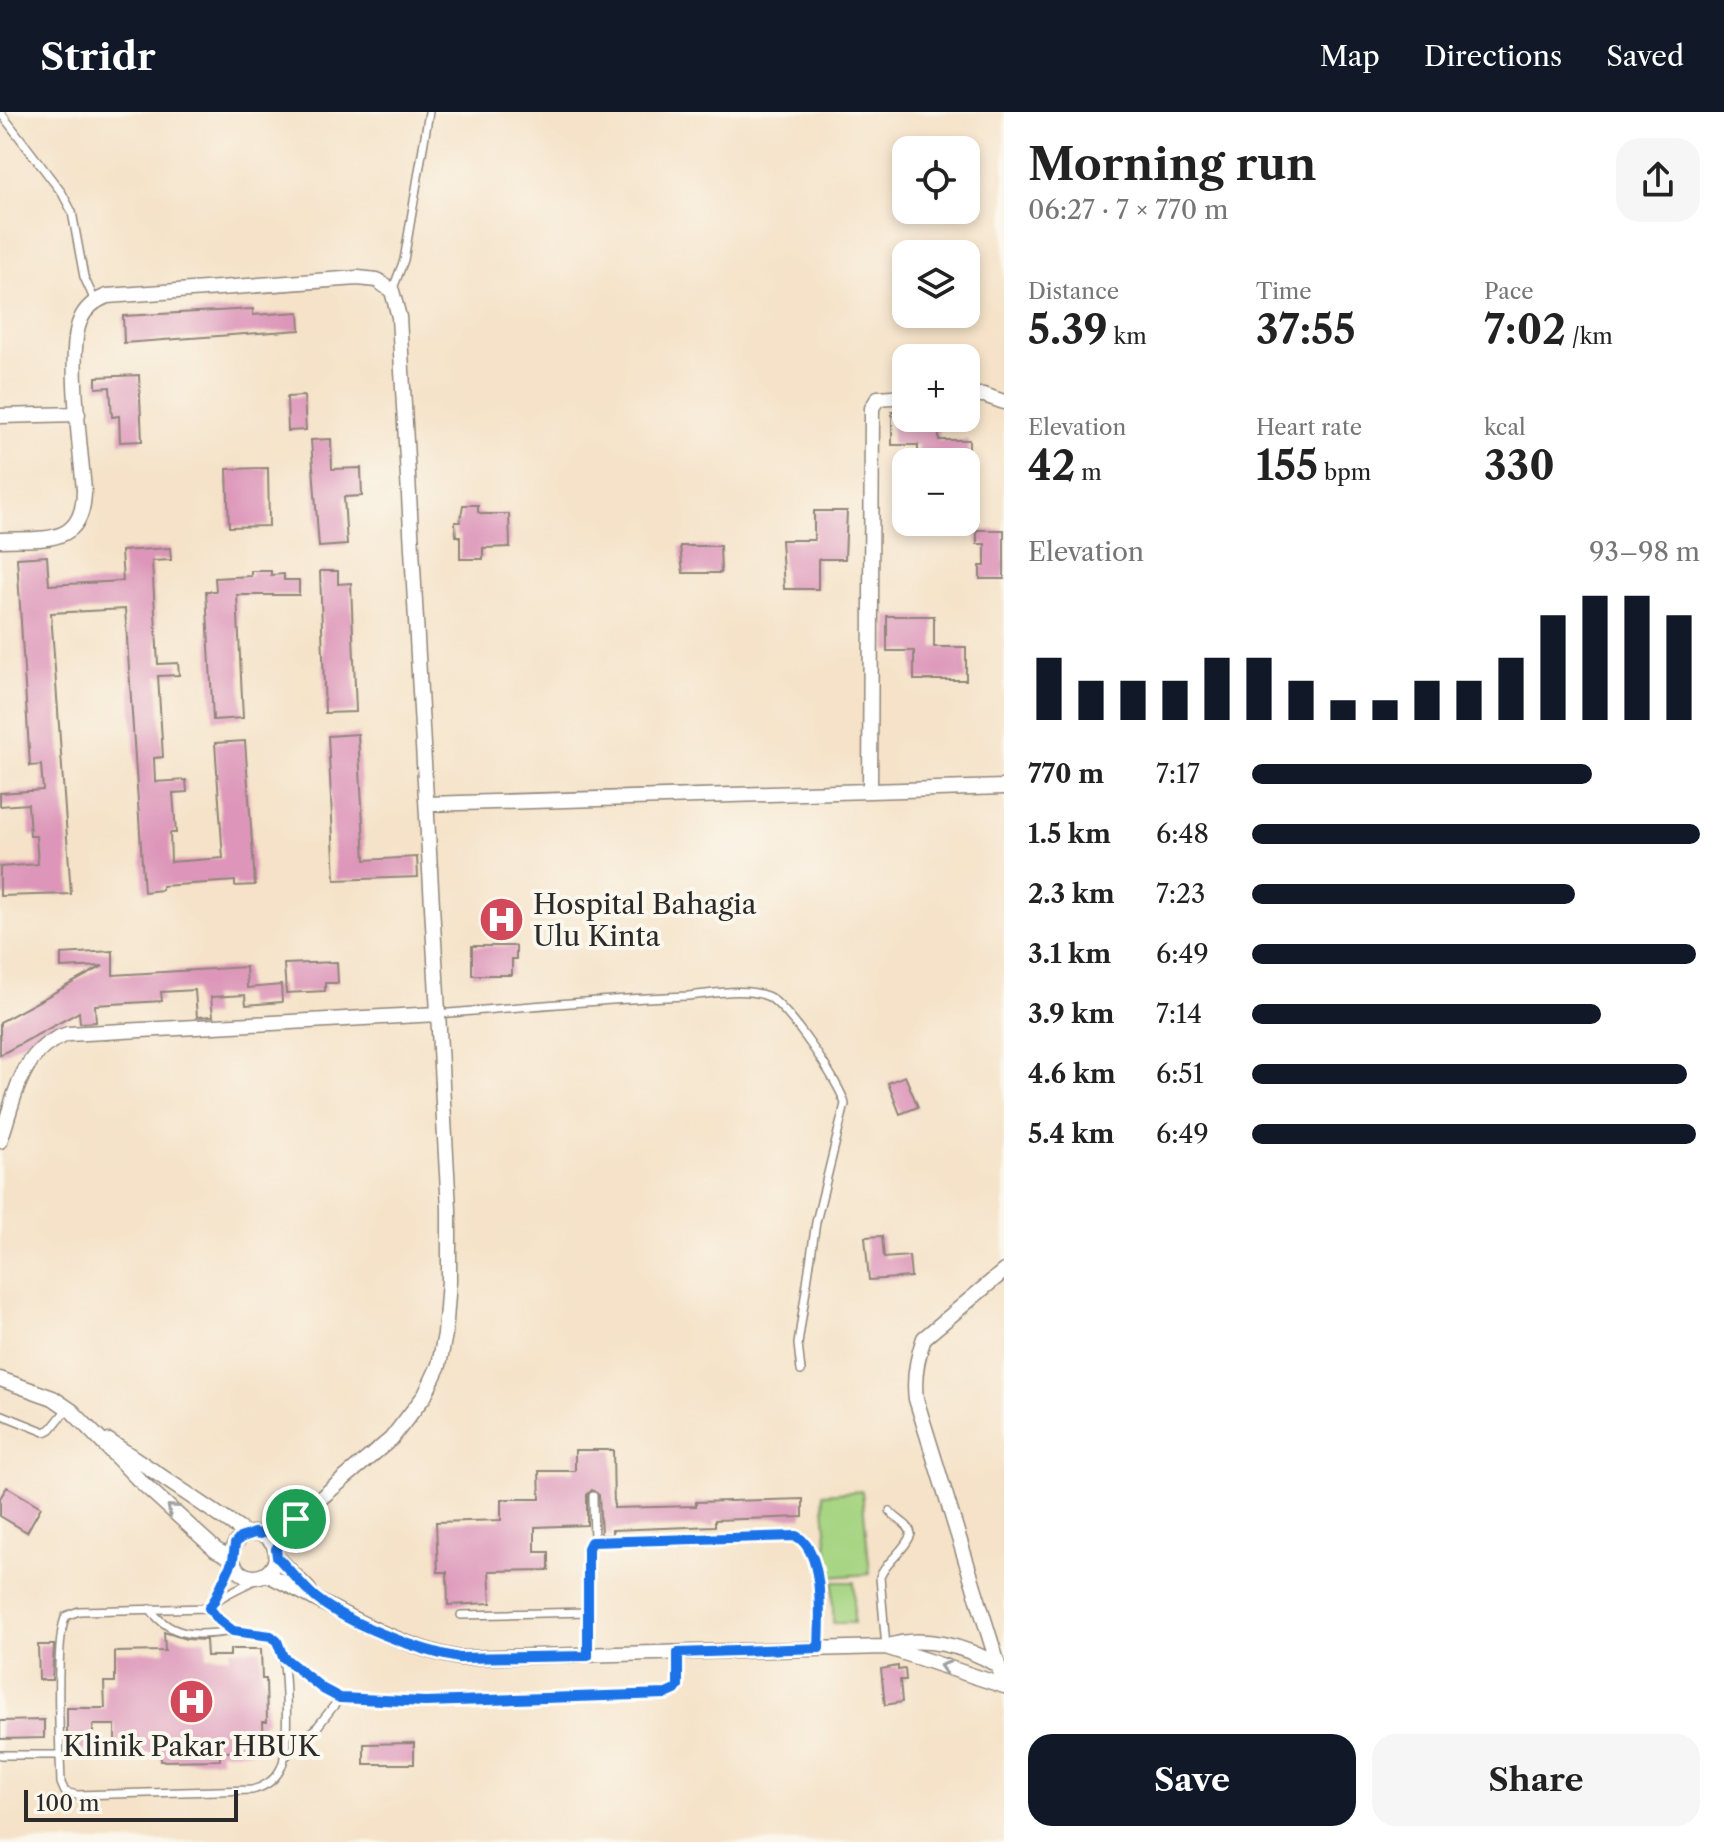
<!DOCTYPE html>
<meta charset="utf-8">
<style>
:root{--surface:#fff;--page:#f6f6f6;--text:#222;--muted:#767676;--accent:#111827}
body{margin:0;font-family:"Libre Caslon Text",serif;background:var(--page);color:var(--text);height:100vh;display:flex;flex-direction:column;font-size:30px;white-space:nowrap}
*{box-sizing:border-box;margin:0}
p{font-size:26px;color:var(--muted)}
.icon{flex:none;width:44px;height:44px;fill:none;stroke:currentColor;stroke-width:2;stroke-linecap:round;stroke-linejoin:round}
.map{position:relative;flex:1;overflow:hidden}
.side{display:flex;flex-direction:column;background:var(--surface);width:720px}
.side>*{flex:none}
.controls{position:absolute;left:892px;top:24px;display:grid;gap:16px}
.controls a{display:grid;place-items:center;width:88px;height:88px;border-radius:16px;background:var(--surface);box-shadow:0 4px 12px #0003;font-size:40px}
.scale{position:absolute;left:24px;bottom:20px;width:214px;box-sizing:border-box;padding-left:8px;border:4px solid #2b2b2b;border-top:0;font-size:22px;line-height:28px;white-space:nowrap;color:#2b2b2b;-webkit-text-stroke:6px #fbf7ec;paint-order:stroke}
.pin{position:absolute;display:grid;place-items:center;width:68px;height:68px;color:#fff;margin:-34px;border:4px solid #fff;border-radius:50%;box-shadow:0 2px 8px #0007}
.round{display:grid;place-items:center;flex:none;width:84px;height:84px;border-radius:24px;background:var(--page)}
.summary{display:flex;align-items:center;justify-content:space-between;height:136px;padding:0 24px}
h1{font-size:44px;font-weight:700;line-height:60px}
.metrics{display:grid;grid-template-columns:repeat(3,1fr);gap:12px;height:136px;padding:8px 24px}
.metrics div{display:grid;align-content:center}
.metrics b{font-size:40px;font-weight:700}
.metrics small{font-size:22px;font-weight:400}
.metrics p{font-size:22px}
.chart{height:224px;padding:16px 24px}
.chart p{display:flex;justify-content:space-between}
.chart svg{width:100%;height:144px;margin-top:8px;stroke:var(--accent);stroke-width:6}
.button{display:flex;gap:16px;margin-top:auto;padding:16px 24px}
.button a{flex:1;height:92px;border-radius:24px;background:var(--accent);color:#fff;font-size:32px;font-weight:700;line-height:92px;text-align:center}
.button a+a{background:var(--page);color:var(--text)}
ul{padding:0 24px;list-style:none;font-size:26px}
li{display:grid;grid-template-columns:128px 96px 1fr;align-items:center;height:60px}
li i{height:20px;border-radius:10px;background:var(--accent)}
header{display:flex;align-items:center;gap:48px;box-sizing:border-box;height:112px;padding:0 40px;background:var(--accent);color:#fff}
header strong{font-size:38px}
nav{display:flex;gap:44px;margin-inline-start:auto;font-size:28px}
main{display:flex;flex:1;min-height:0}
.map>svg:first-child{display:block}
.green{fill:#a7d583;stroke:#698057;stroke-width:2}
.building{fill:#dd96b9}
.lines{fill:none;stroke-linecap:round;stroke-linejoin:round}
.service-casing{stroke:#90867a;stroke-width:10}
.minor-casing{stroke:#90867a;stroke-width:17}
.service{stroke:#fff;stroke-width:7}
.minor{stroke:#fff;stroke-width:14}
.oneway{stroke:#a0a0a0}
.route-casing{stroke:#fff;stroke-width:16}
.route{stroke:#1a73e8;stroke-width:10}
.labels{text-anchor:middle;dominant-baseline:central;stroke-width:8;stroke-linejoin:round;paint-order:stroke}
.poi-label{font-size:28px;fill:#2b2b2b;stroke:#fbf7ec;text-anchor:start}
</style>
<header>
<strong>Stridr</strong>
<nav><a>Map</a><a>Directions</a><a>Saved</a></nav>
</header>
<main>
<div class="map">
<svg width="1004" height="1730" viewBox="0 0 1004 1730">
<rect width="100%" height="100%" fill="#fbf7ec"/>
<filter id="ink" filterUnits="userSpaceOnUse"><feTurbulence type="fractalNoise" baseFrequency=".0125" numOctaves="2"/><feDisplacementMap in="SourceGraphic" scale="16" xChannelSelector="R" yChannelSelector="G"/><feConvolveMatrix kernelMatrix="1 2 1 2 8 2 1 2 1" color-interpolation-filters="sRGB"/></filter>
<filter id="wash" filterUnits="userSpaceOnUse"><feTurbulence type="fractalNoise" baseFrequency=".006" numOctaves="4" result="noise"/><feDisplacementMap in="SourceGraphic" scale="32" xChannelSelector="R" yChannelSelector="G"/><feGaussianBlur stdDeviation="1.8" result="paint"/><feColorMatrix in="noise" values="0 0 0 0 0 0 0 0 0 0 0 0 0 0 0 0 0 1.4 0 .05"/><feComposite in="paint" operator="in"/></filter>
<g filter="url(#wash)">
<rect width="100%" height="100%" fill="#f5e2c8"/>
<path class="green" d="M862,1379L870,1462L830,1465L823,1382Z
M833,1470H854V1511H833Z"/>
<g id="blocks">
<path class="building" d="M253,197V203L299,200L300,218L124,231L123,204Z
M139,263L142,329L120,330L119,304L112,305L110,275L96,276V265Z
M304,284L306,318L288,319L287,285Z
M892,300H906V306H939V328H969V350H918V333H892Z
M331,327L332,357L361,356L362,384L344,385L347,433L319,435L311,328Z
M268,356L269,414L229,415L227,357Z
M463,393H478V400L483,402H509L510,435L483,436V447H460V424H456L455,410H460Z
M814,399H847L845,447H818V477H784L781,428H814Z
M977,418H1004V467H980V454H985V432H977Z
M680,434H720L721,461H683Z
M170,436L171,448L152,449L158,552L178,551L179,563L158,564L163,645L154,646L155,670L186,668L187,680L173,681L176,721H170L171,750L223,746L215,631L245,629L255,773L235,774V769L162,774V778L144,780L125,497L51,501L71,782L0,784V755L38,752L36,724H30L28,692L0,694V681L43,678L41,653L30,654L17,446L47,444L49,473L123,469L121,439Z
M251,459H271V463L284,462V468H299V483H237L243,606L213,608L206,479H216L215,466L251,464Z
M320,459H338V472L351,471L356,600L325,601Z
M887,504H934V535H966V568H914V539H887Z
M358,622L365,748L417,745L418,765L335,768L328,624Z
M472,834H516V847H512V863H472Z
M113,839V863L246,855L247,876L281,873L282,890L246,893L245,883L211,885L213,904L197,905L195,878L161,880L162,889L95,893L96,910L80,911L79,900L0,943V910L103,854L61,856V842Z
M337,850L338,871H325V879L286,881L284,852Z
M905,964L918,995L900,1002L888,971Z
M882,1124L884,1146L909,1144L911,1165L869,1168L865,1125Z
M575,1338H613L614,1396L696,1394V1390L803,1387V1405L715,1408V1414L612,1418V1423H601L599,1383L592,1378L587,1383V1413L535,1415V1440H549V1458L489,1459L491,1491L448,1493L447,1460H438L436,1410L501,1408V1387H540L539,1359H575Z
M7,1375L41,1395L27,1420L0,1404V1386Z
M164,1520L186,1527L206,1528L207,1544H230V1537H261L262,1567H266L267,1610H263L264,1639L220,1640V1648L161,1649V1641L115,1642V1613H93V1638H67V1596H105L104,1570H115V1540L165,1539Z
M38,1533H54L52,1568H39Z
M898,1554V1558L905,1557L906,1568H900L902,1590L885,1593L881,1557Z
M44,1608V1626L0,1627V1609Z
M414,1631V1652H364V1632Z"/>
</g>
</g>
<g filter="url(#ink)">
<use href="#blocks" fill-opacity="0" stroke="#90867a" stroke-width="2"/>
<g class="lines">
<defs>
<path id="service" d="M0,0L62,81L72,100L84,165L95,189
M392,179L404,148L429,0
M437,902C521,895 604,887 688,884C712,882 744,875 767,884C785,891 841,972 845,992L816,1110L798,1232L801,1259
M0,1302L45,1320L51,1317L67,1297
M593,1384L594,1430
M214,1489L233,1448
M209,1496C215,1504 222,1514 232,1518C253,1527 268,1512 282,1538C286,1561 290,1637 281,1656C275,1668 264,1675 252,1678L77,1683L65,1680L61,1671C60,1641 54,1525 66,1504L79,1499L209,1496C219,1483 246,1474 261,1464
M150,1497C172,1527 199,1524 233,1519
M461,1503L588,1500
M886,1535L880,1465C887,1448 905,1439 911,1422C909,1411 896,1408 890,1399
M588,1542V1436L591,1430L790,1423C826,1427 820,1509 819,1536
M283,1545L323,1577L340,1586L425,1590L671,1581L679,1569L678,1541
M1,1643H60
M285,1645L318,1614L340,1586"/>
<path id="minor" d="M966,283H984L1004,290
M0,304L78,302
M0,428C43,426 84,435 84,378C81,342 67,238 80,209C85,196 94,189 107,184L358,166L377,168L392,179L399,205L449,1097V1169L445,1222L439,1253L425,1283L391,1327L296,1407L261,1422
M870,677L872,296L878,286L906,284
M427,692L1004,675
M0,1029C15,986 20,937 68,922L437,902
M1004,1159L924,1226C917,1246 913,1265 916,1287L1004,1572
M0,1267L53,1286L72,1299L139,1368L216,1438L232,1446
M109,1329L247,1422
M232 1443a22 22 0 1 1 44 0a22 22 0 1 1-44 0Z
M277,1445L309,1478
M266,1462C329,1492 390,1533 459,1546L886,1535C921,1522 966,1534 997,1553
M886,1535L1004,1574"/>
</defs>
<use href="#service" class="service-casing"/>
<use href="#minor" class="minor-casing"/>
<use href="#service" class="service"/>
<use href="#minor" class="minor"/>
</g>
<defs><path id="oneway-chevron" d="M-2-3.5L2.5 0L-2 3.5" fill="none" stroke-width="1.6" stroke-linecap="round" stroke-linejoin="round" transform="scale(2)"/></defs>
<g class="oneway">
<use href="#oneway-chevron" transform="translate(172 1397) rotate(-138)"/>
<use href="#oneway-chevron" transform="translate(945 1555) rotate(-163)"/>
</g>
</g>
<g class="lines" filter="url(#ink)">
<defs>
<path id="route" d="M296,1407L276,1437L277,1445C290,1458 302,1474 316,1486C349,1512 417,1538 459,1546L588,1544V1436L591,1430L796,1424C825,1439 820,1507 819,1536L678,1541V1574L675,1578L666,1582L425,1590L340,1586L323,1577L283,1545L277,1529L271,1524L233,1519L219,1508L209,1496L214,1489L233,1448L235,1432L240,1426L254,1421L261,1422Z"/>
</defs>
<use href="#route" class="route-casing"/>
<use href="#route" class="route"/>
</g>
<defs>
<symbol id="hospital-disc" viewBox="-11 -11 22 22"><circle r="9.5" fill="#d1495b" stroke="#fbf7ec"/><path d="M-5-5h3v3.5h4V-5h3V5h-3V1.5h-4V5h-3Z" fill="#fff"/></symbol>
</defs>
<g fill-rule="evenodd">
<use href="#hospital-disc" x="476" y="782" width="51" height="51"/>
<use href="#hospital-disc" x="166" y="1564" width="51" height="51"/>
</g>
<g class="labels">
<g class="poi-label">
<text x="533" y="792">Hospital Bahagia<tspan x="533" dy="32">Ulu Kinta</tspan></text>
<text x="191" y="1634" text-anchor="middle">Klinik Pakar HBUK</text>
</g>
</g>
</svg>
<div class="controls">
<a><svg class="icon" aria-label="locate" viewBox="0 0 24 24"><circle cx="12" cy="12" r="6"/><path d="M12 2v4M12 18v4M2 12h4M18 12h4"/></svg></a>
<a><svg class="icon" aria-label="layers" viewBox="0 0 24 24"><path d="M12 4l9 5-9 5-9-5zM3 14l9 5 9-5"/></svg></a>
<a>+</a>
<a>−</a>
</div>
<div class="scale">100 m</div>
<div class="pin" style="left:296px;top:1407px;background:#1e9e55"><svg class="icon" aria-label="arrive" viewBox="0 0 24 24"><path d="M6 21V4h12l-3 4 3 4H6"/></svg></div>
</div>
<section class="side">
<div class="summary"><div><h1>Morning run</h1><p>06:27 · 7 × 770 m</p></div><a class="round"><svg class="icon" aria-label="share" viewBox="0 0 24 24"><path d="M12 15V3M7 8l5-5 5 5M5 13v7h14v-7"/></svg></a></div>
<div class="metrics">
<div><p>Distance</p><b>5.39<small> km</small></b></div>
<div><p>Time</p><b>37:55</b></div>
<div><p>Pace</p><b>7:02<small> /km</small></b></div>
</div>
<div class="metrics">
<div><p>Elevation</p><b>42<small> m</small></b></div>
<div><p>Heart rate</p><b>155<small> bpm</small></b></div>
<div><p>kcal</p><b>330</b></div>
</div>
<div class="chart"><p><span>Elevation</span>93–98 m</p>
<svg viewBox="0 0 160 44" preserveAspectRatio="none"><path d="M5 44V25M15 44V32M25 44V32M35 44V32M45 44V25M55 44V25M65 44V32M75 44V38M85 44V38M95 44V32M105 44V32M115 44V25M125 44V12M135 44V6M145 44V6M155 44V12"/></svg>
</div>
<ul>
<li><b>770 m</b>7:17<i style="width:76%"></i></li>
<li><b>1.5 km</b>6:48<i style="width:100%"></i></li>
<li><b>2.3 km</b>7:23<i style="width:72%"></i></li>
<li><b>3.1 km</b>6:49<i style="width:99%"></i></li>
<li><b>3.9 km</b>7:14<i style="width:78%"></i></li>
<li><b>4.6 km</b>6:51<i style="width:97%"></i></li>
<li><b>5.4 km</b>6:49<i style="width:99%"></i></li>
</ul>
<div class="button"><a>Save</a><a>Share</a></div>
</section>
</main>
